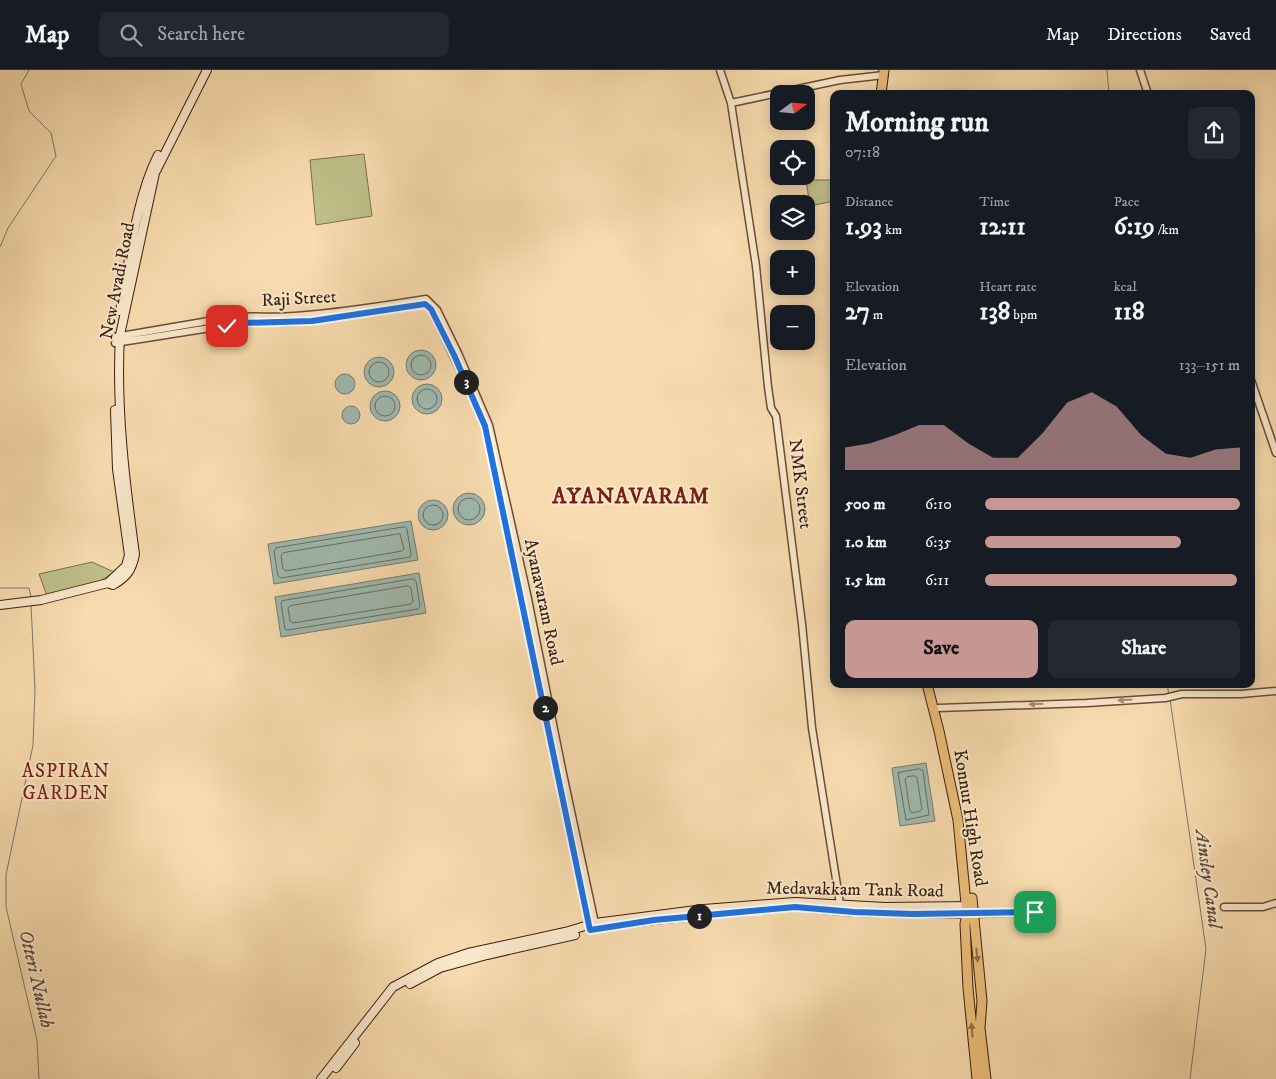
<!DOCTYPE html>
<meta charset="utf-8">
<style>
:root{--surface:#171b24;--page:#242831;--text:#f1f3f6;--muted:#9ea1a6;--line:#363941;--accent:#c59692}
body{margin:0;font-family:"IM FELL DW Pica",serif;background:var(--page);color:var(--text);height:100vh;display:flex;flex-direction:column;font-size:19px;white-space:nowrap}
*{box-sizing:border-box;margin:0}
p{font-size:16px;color:var(--muted)}
.icon{flex:none;width:28px;height:28px;fill:none;stroke:currentColor;stroke-width:2;stroke-linecap:round;stroke-linejoin:round}
.map{position:relative;flex:1;overflow:hidden}
.details{position:absolute;left:830px;top:20px;width:425px;height:598px;display:flex;flex-direction:column;background:var(--surface);border-radius:10px;box-shadow:0 2px 12px #0003}
.details>*{flex:none}
.needle{width:32px;rotate:74deg}
.tools{position:absolute;left:770px;top:15px;display:grid;gap:10px}
.tools a{display:grid;place-items:center;width:45px;height:45px;border-radius:10px;background:var(--surface);box-shadow:0 2px 12px #0003;font-size:25px}
.pin{position:absolute;display:grid;place-items:center;width:42px;height:42px;color:#fff;margin:-21px;border-radius:10px;box-shadow:0 2px 8px #0006}
.km{position:absolute;width:25px;height:25px;margin:-12px;border-radius:50%;background:#222;color:#fff;font-size:14px;line-height:25px;text-align:center}
.round{display:grid;place-items:center;flex:none;width:52px;height:52px;border-radius:10px;background:var(--page)}
.summary{display:flex;align-items:center;justify-content:space-between;height:85px;padding:0 15px}
h1{font-size:28px;font-weight:700;line-height:38px}
.stats{display:grid;grid-template-columns:repeat(3,1fr);gap:8px;height:85px;padding:5px 15px}
.stats div{display:grid;align-content:center}
.stats b{font-size:25px;font-weight:700}
.stats small{font-size:14px;font-weight:400}
.stats p{font-size:14px}
.chart{height:140px;padding:10px 15px}
.chart p{display:flex;justify-content:space-between}
.chart svg{width:100%;height:90px;margin-top:5px;fill:var(--accent);opacity:.7}
.cta{display:flex;gap:10px;margin-top:auto;padding:10px 15px}
.cta a{flex:1;height:58px;border-radius:10px;background:var(--accent);color:#111;font-size:20px;font-weight:700;line-height:58px;text-align:center}
.cta a+a{background:var(--page);color:var(--text)}
ul{padding:0 15px;list-style:none;font-size:16px}
li{display:grid;grid-template-columns:80px 60px 1fr;align-items:center;height:38px}
li i{height:12px;border-radius:6px;background:var(--accent)}
header{display:flex;align-items:center;gap:30px;box-sizing:border-box;height:70px;padding:0 25px;background:var(--surface);border-bottom:1px solid var(--line)}
header strong{font-size:24px}
nav{display:flex;gap:28px;margin-inline-start:auto;font-size:18px}
.search{width:350px;height:45px;background:var(--page);display:flex;align-items:center;gap:12px;box-sizing:border-box;padding:0 18px;border-radius:10px;color:var(--muted);font-size:19px}
.map>svg:first-child{display:block}
.green{fill:#bfc089;stroke:#7d6e4c}
.water{fill:#9ebab0;stroke:#767b70}
.lines{fill:none;stroke-linecap:round;stroke-linejoin:round}
.shore{stroke:#6c6c60;stroke-width:1}
.stream{stroke:#767b70;stroke-width:1}
.tertiary-casing{stroke:#6a4d37;stroke-width:9}
.secondary-casing{stroke:#3b1d0f;stroke-width:10}
.primary-casing{stroke:#3b1d0f;stroke-width:11}
.tertiary{stroke:#fae8cb;stroke-width:6}
.secondary{stroke:#fae8cb;stroke-width:8}
.primary{stroke:#ecbe78;stroke-width:9}
.oneway{fill:#a48d76}
.oneway2{fill:#946e44}
.route-casing{stroke:#fff;stroke-width:10}
.route{stroke:#1a73e8;stroke-width:6}
.labels{text-anchor:middle;dominant-baseline:central;stroke-width:4;stroke-linejoin:round;paint-order:stroke}
.street-label{font-size:18px;fill:#3b1d0f;stroke:#fae8cb}
.neighbourhood-label{font-size:19px;letter-spacing:1px;fill:#7a1f14;stroke:#fae8cb}
.water-label{font-size:19px;font-style:italic;fill:#594c3f;stroke:#fae8cb}
.district-label{font-size:22px;font-weight:bold;letter-spacing:1px;fill:#7a1f14;stroke:#fae8cb}
</style>
<header>
<strong>Map</strong>
<div class="search"><svg class="icon" aria-label="search" viewBox="0 0 24 24"><circle cx="10" cy="10" r="6"/><path d="M15 15l6 6"/></svg>Search here</div>
<nav><a>Map</a><a>Directions</a><a>Saved</a></nav>
</header>
<div class="map">
<svg width="1276" height="1009" viewBox="0 0 1276 1009">
<rect width="100%" height="100%" fill="#f8dcaf"/>
<filter id="stains"><feTurbulence type="fractalNoise" baseFrequency=".004" numOctaves="4"/><feColorMatrix values="0 0 0 0 .2 0 0 0 0 .09 0 0 0 0 .02 0 0 0 .5 -.17"/></filter>
<radialGradient id="worn" r=".72"><stop offset=".6" stop-color="#630" stop-opacity="0"/><stop offset="1" stop-color="#630" stop-opacity=".3"/></radialGradient>
<path class="green" d="M364,84L372,146L316,155L310,90Z
M806,110H834V131L810,136Z
M92,492L114,502L96,514L47,526L39,504Z"/>
<path class="water" d="M406 295a15 15 0 1 1 30 0a15 15 0 1 1-30 0Z
M364 302a15 15 0 1 1 30 0a15 15 0 1 1-30 0Z
M335 314a10 10 0 1 1 20 0a10 10 0 1 1-20 0Z
M412 329a15 15 0 1 1 30 0a15 15 0 1 1-30 0Z
M370 336a15 15 0 1 1 30 0a15 15 0 1 1-30 0Z
M342 345a9 9 0 1 1 18 0a9 9 0 1 1-18 0Z
M453 439a16 16 0 1 1 32 0a16 16 0 1 1-32 0Z
M418 445a15 15 0 1 1 30 0a15 15 0 1 1-30 0Z
M411,451L418,490L274,514L268,474Z
M419,503L426,543L281,567L275,527Z
M926,693L935,751L900,756L892,698Z"/>
<g class="lines">
<path class="shore" d="M411 295a10 10 0 1 1 20 0a10 10 0 1 1-20 0Z
M369 302a10 10 0 1 1 20 0a10 10 0 1 1-20 0Z
M417 329a10 10 0 1 1 20 0a10 10 0 1 1-20 0Z
M375 336a10 10 0 1 1 20 0a10 10 0 1 1-20 0Z
M458 439a11 11 0 1 1 22 0a11 11 0 1 1-22 0Z
M423 445a10 10 0 1 1 20 0a10 10 0 1 1-20 0Z
M405,457L407,459L411,484L410,487L281,508L278,506L274,481L276,478Z
M400,464L404,479L402,481L286,501L283,499L281,486L283,483Z
M413,509L416,511L420,536L418,539L288,560L285,559L281,533L282,531Z
M408,516L411,518L413,531L411,534L293,553L290,551L288,538L290,536Z
M920,699L923,701L929,745L906,750L898,703Z
M915,706L917,708L922,739L920,741L912,743L910,741L905,709L907,707Z"/>
<path class="stream" d="M1107,0L1109,24
M0,177L8,158L56,86L51,63L29,41L21,14L29,0
M0,518H29L31,527
M31,534L35,619L33,675L6,805V837L37,970L39,1009
M1167,614L1169,625
M1170,629L1206,879L1190,1009"/>
<defs>
<path id="tertiary" d="M720,0L731,33L756,196L768,317L771,338L776,346L802,554L812,658L840,834
M1140,0L1148,24
M731,33L840,10L884,5
M426,234L431,239L470,321
M115,267L226,248C249,245 272,248 295,246C339,243 383,236 426,229L437,240L458,283L489,355L527,524L562,699L596,858
M115,273L242,253L312,251L404,237
M1251,310L1276,383
M491,382L590,860
M938,638L1087,633L1165,628L1182,624H1241L1276,621
M1224,837H1263L1276,833
M973,844L1035,842L1038,838"/>
<path id="secondary" d="M120,241C129,193 136,128 158,85
M108,513L126,496L129,485L117,399L115,340
M0,535L41,530L108,513L113,515C127,507 132,500 135,484C125,411 116,339 120,265L155,103L207,0
M810,838L854,842L973,844
M603,857L654,850L786,837
M410,914L440,898L487,885L575,865
M336,998L355,973
M321,1009L393,917L438,893L468,883L565,862L595,853L704,839L795,832L885,837L972,836"/>
<path id="primary" d="M881,24L884,0
M927,614L939,661L958,750L967,844L965,854L968,918L977,1009
M972,828L982,931L980,958L986,1009"/>
</defs>
<use href="#tertiary" class="tertiary-casing"/>
<use href="#secondary" class="secondary-casing"/>
<use href="#primary" class="primary-casing"/>
<use href="#tertiary" class="tertiary"/>
<use href="#secondary" class="secondary"/>
<use href="#primary" class="primary"/>
</g>
<defs><path id="oneway-solid" d="M-6-.8H1V-3.2L6.5 0L1 3.2V.8H-6Z" transform="scale(1.25)"/></defs>
<g class="oneway">
<use href="#oneway-solid" transform="translate(1125 630) rotate(177)"/>
<use href="#oneway-solid" transform="translate(1036 634) rotate(178)"/>
</g>
<g class="oneway2">
<use href="#oneway-solid" transform="translate(977 885) rotate(84)"/>
<use href="#oneway-solid" transform="translate(972 960) rotate(-95)"/>
</g>
<g class="lines">
<defs>
<path id="route" d="M227,256L242,253L312,251L425,234L431,239L454,285L485,356L590,860L654,850L795,837L854,842L913,844L1035,842"/>
</defs>
<use href="#route" class="route-casing"/>
<use href="#route" class="route"/>
</g>
<g class="labels">
<g class="street-label">
<text transform="translate(118 211) rotate(-79)">New Avadi Road</text>
<text transform="translate(299 229) rotate(-3)">Raji Street</text>
<text transform="translate(800 414) rotate(83)">NMK Street</text>
<text transform="translate(543 532) rotate(78)">Ayanavaram Road</text>
<text transform="translate(970 748) rotate(81)">Konnur High Road</text>
<text transform="translate(855 820) rotate(1)">Medavakkam Tank Road</text>
</g>
<g class="neighbourhood-label">
<text x="66" y="701">ASPIRAN<tspan x="66" dy="22">GARDEN</tspan></text>
</g>
<g class="water-label">
<text transform="translate(1208 809) rotate(82)">Ainsley Canal</text>
<text transform="translate(36 909) rotate(77)">Otteri Nullah</text>
</g>
<g class="district-label">
<text x="631" y="426">AYANAVARAM</text>
</g>
</g>
<rect width="100%" height="100%" filter="url(#stains)"/>
<rect width="100%" height="100%" fill="url(#worn)"/>
</svg>
<div class="tools">
<a><svg class="needle" viewBox="-14 -14 28 28"><path d="M0-13l5 13h-10z" fill="#e53935"/><path d="M0 13l5-13h-10z" fill="#9ea1a6"/></svg></a>
<a><svg class="icon" aria-label="locate" viewBox="0 0 24 24"><circle cx="12" cy="12" r="6"/><path d="M12 2v4M12 18v4M2 12h4M18 12h4"/></svg></a>
<a><svg class="icon" aria-label="layers" viewBox="0 0 24 24"><path d="M12 4l9 5-9 5-9-5zM3 14l9 5 9-5"/></svg></a>
<a>+</a>
<a>−</a>
</div>
<div class="pin" style="left:1035px;top:842px;background:#1e9e55"><svg class="icon" aria-label="arrive" viewBox="0 0 24 24"><path d="M6 21V4h12l-3 4 3 4H6"/></svg></div>
<div class="pin" style="left:227px;top:256px;background:#d93025"><svg class="icon" aria-label="check" viewBox="0 0 24 24"><path d="M5 12l5 5 9-10"/></svg></div>
<b class="km" style="left:699px;top:846px">1</b>
<b class="km" style="left:545px;top:638px">2</b>
<b class="km" style="left:466px;top:312px">3</b>
<section class="details">
<div class="summary"><div><h1>Morning run</h1><p>07:18</p></div><a class="round"><svg class="icon" aria-label="share" viewBox="0 0 24 24"><path d="M12 15V3M7 8l5-5 5 5M5 13v7h14v-7"/></svg></a></div>
<div class="stats">
<div><p>Distance</p><b>1.93<small> km</small></b></div>
<div><p>Time</p><b>12:11</b></div>
<div><p>Pace</p><b>6:19<small> /km</small></b></div>
</div>
<div class="stats">
<div><p>Elevation</p><b>27<small> m</small></b></div>
<div><p>Heart rate</p><b>138<small> bpm</small></b></div>
<div><p>kcal</p><b>118</b></div>
</div>
<div class="chart"><p><span>Elevation</span>133–151 m</p>
<svg viewBox="0 0 160 44" preserveAspectRatio="none"><path d="M0 44V33L10 31L20 27L30 22L40 22L50 31L60 38L70 38L80 26L90 11L100 6L110 13L120 27L130 36L140 38L150 34L160 33V44z"/></svg>
</div>
<ul>
<li><b>500 m</b>6:10<i style="width:100%"></i></li>
<li><b>1.0 km</b>6:35<i style="width:77%"></i></li>
<li><b>1.5 km</b>6:11<i style="width:99%"></i></li>
</ul>
<div class="cta"><a>Save</a><a>Share</a></div>
</section>
</div>
